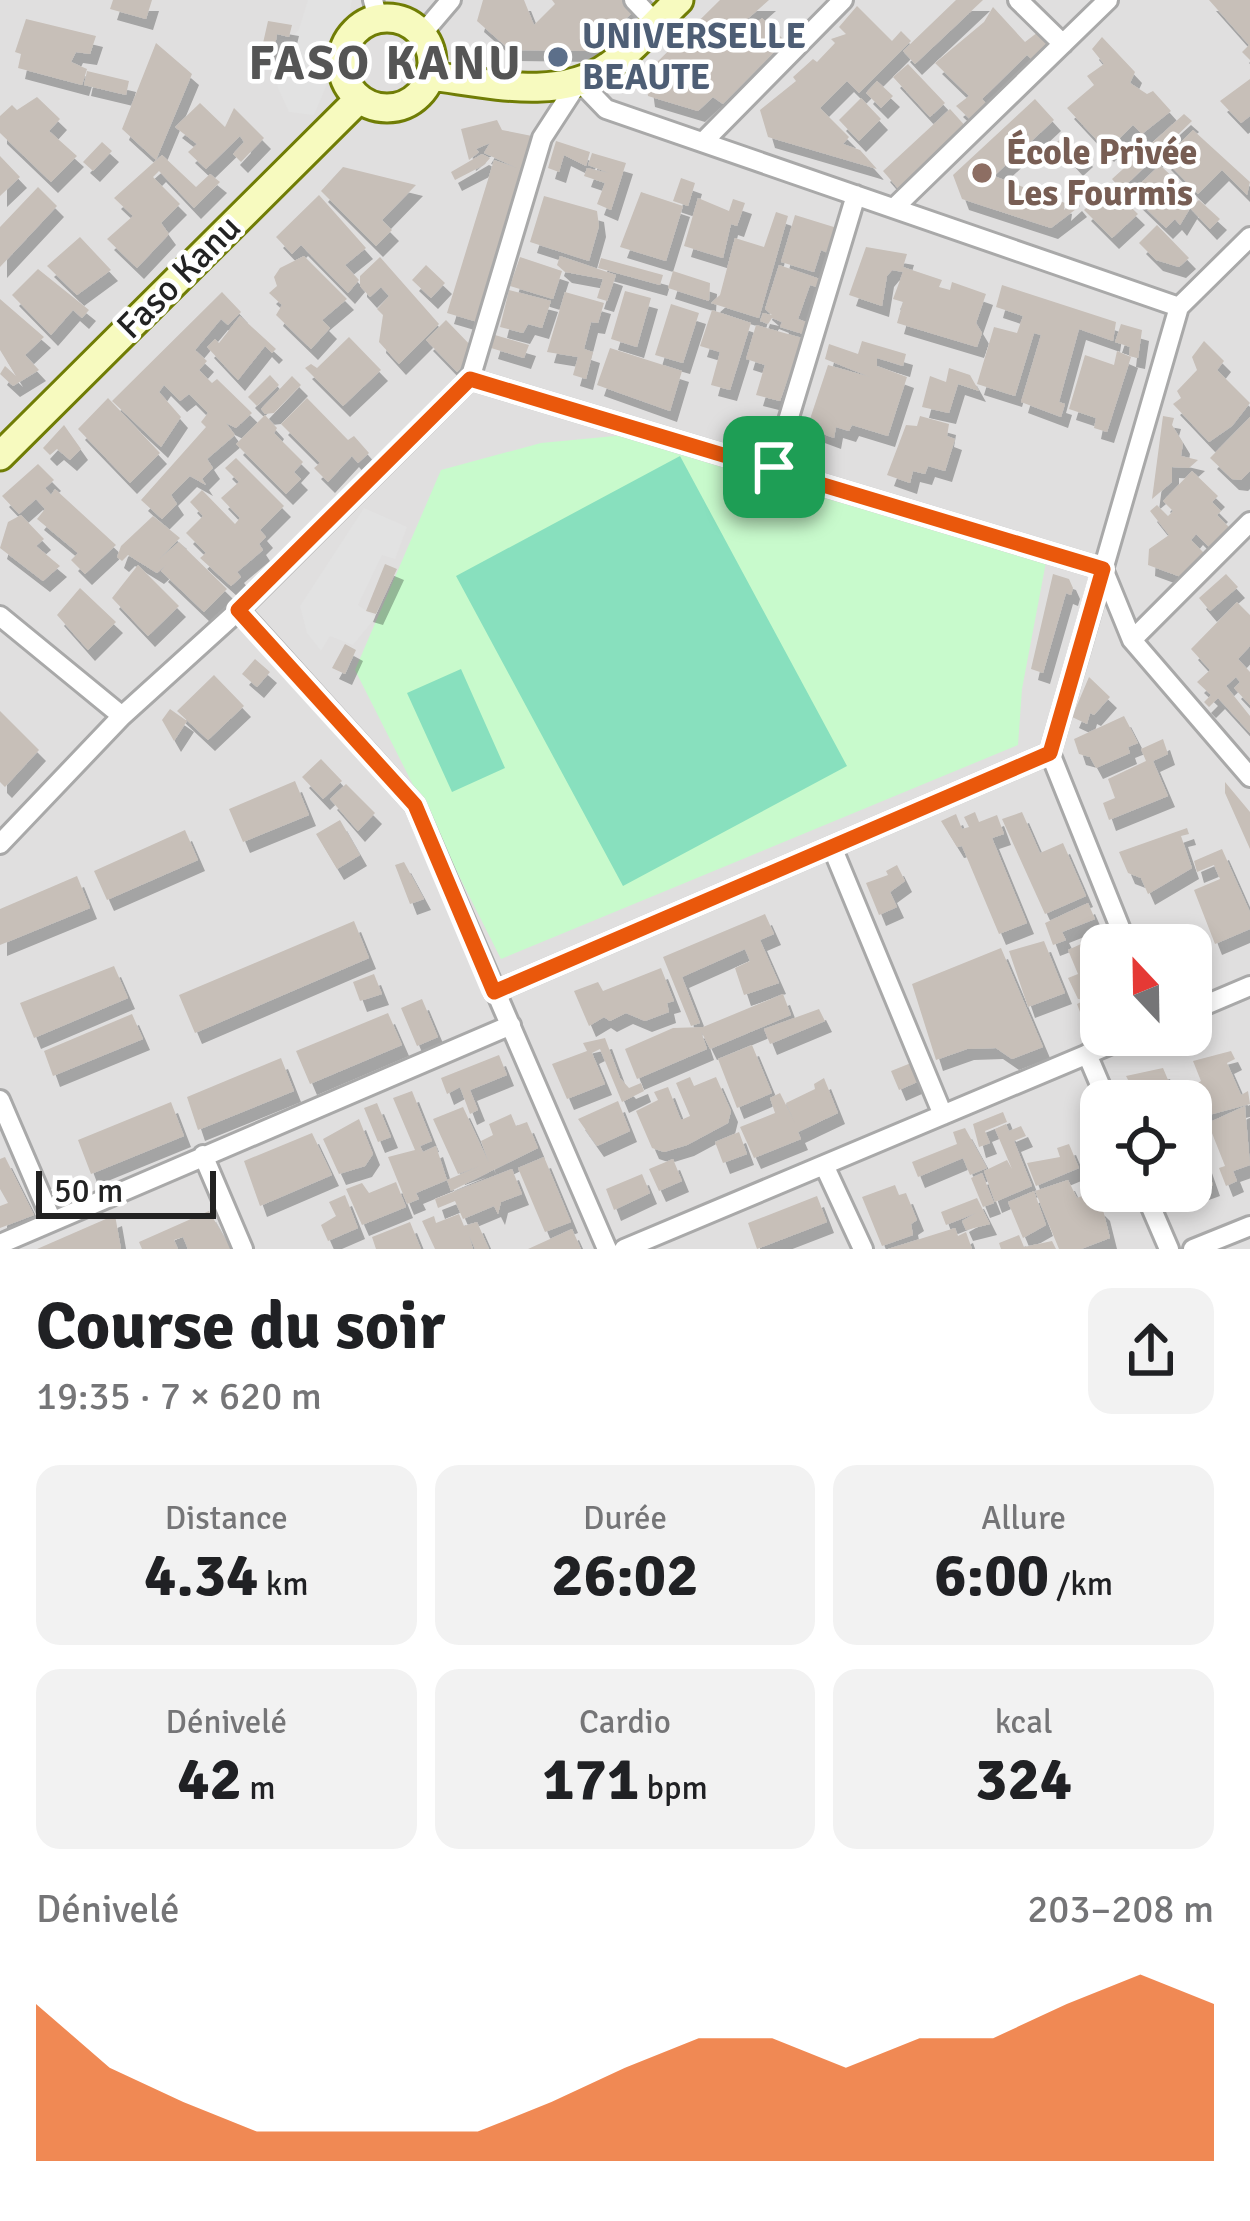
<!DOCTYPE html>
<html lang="fr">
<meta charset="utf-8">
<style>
:root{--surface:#fff;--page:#f2f2f2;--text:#202124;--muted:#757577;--accent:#ea580c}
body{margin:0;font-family:Signika,sans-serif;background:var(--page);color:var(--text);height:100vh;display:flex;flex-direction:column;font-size:45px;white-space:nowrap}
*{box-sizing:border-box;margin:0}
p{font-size:39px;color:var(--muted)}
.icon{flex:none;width:66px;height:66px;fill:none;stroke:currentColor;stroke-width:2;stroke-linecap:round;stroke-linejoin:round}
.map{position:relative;height:1249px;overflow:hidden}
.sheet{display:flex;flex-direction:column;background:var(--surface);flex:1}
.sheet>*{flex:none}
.needle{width:78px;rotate:338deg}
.tools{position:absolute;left:1080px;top:924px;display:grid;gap:24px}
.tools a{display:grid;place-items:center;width:132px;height:132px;border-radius:24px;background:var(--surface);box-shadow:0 6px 18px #0003;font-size:60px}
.scale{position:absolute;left:36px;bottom:30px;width:180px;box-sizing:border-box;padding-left:12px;border:6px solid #222;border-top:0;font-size:33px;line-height:42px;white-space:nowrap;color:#222;-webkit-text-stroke:9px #fff;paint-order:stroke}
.pin{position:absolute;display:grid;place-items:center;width:102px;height:102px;color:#fff;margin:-51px;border-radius:24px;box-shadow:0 6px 18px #0006}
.round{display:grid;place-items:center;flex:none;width:126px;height:126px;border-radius:24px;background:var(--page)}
.overview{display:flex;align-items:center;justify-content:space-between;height:204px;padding:0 36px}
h1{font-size:66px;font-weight:700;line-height:90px}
.stats{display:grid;grid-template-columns:repeat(3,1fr);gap:18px;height:204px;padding:12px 36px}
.stats div{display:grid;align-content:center;border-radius:24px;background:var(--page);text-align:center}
.stats b{font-size:60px;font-weight:700}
.stats small{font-size:33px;font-weight:400}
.stats p{font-size:33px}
.chart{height:336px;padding:24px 36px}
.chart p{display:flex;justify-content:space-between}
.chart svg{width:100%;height:216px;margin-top:12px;fill:var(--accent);opacity:.7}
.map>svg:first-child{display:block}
.residential{fill:#e0dfdf;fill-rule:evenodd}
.park{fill:#c8facc}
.pitch{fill:#88e0be}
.parking{fill:#e2e2e2}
.building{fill:#c7bfb8;filter:url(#shadow)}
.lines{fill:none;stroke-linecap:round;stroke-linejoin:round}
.street-casing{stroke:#a9a9a9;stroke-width:24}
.secondary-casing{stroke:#707d05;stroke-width:33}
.street{stroke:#fff;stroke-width:18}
.secondary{stroke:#f7fabf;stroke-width:27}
.route-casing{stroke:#fff;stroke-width:24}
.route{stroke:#ea580c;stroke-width:15}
.service-dot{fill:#5c6f8a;stroke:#fff;stroke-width:4.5}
.education-dot{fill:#8d6e63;stroke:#fff;stroke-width:4.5}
.labels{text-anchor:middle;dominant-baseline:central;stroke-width:9;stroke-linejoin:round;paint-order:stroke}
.service-label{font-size:36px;font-weight:bold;fill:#4e5e75;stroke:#fff;text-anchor:start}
.education-label{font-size:36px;font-weight:bold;fill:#785e54;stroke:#fff;text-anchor:start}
.street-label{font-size:36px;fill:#222;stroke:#fff}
.district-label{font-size:48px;font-weight:bold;letter-spacing:3px;fill:#555;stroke:#fff}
</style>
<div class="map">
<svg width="1250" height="1249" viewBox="0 0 1250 1249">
<defs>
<filter id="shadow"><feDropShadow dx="7" dy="11" stdDeviation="0" flood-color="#0004"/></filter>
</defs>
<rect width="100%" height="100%" fill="#f2efe9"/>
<path class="residential" d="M0,0H1250V1249H0ZM1101,945H1191V1035H1101ZM1101,1101H1191V1191H1101Z"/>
<path class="park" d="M636,434L1046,562L1022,689L1018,745L501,959L355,670L441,470L541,443Z"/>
<path class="pitch" d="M680,456L847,766L623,886L456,576Z
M461,669L505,768L452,792L407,693Z"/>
<path class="parking" d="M308,0H352L344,44L314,115L289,112L278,88L275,59L280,39H291L299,29Z
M364,508L407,527L395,559L382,555L358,605L376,617L353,645L330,636L321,651L307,633L300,606Z"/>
<path class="building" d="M113,0H152L146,19L110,9Z
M483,0H524L534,25L555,4L552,0H626L632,13L604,39L602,35L591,51L510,50L477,21Z
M720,0H769L736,29L742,36L762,18L785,41L723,104L713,97L698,111L648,96L645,74Z
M956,0H983L915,64L903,51Z
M1209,0H1250V60L1242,52L1249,45Z
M857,6L892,41L901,31L911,41L859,93L847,81L820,108L849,137L843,144L860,150L877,169L768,137L760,110L796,81L793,77L813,59L817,62L835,43L831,39L846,34L839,27Z
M993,7L1025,42L1038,32L1053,49L1038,65L1027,55L982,99L992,109L976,125L956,106L969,96L935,63L984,22Z
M26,19L96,36L90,54L76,52L71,62L87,69L82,85L18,68L21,54L15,52Z
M268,21L292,25L289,37L277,34L274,53L261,52Z
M1102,37L1135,72L1130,83L1147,94L1153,91L1171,111L1142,134L1133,125L1107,151L1067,108L1094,85L1087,76L1104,64L1092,49Z
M156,43L192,74L156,160L122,129Z
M908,64L945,103L930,117L893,77Z
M87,71L129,81L126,95L84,85Z
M1250,79V116L1241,123L1220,101Z
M877,81L893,96L881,108L866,93Z
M37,97L60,119L49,131L77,156L51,182L0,133V116L12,105L17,110Z
M861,98L881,119L859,141L839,120Z
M1035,99L1054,120L994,176L1065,203L1064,210L1075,200L1080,206L1051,228L962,199L953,175Z
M200,103L225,127L234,108L264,138L241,162L233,154L244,142L240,136L206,169L188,152L197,144L175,127Z
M950,109L968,129L901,192L883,171Z
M1184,114L1192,121L1127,184L1118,186L1112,179Z
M497,120L502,130L537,137L481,323L447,313L494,160L517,168L484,153L490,143L476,149L479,152L469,160L461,129Z
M1193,130L1250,182L1247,195L1222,170L1198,194L1164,159Z
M1066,134L1086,156L1076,165L1056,143Z
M556,141L590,152L586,166L564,155L559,172L548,168Z
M102,142L112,151L93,171L83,162Z
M592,153L626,163L611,210L597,204L605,183L584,176L587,168L609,173L588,165Z
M482,154L490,158L484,165L455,180L451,172Z
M162,155L196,187L210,174L220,182L194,208L159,171L153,177L180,204L161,223L169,234L137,268L107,239L133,216L114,198Z
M0,156L20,177L0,196Z
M1160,165L1183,187L1175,194L1181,200L1188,192L1195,200L1180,225L1175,219L1166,228L1130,193Z
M343,167L416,185L382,220L392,230L376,246L321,191Z
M681,178L695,183L688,206L673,201Z
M1109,186L1138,214L1112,238L1084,210Z
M38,187L57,206L0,267V227Z
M641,192L683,206L666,261L620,247Z
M319,195L366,248L345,265L359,280L348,293L301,245L292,254L276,237Z
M544,196L597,211L599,226L589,261L530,242Z
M698,198L729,211L733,199L745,203L737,226L731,224L723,258L684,246Z
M1199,200L1220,219L1210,229L1190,208Z
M776,212L788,216L759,318L711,303L720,295L735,238L764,247Z
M795,215L837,228L828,253L821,250L814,272L781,262Z
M1157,225L1189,258L1179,267L1156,260L1139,243Z
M80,237L111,270L77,295L47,266Z
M866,247L907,254L903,267L942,280L939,287L950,290L952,282L986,294L976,323L982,333L977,347L897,323L903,302L893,299L903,272L892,270L887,276L882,306L849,295Z
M304,256L347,299L322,320L330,328L311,349L276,315L282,305L269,293L277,286L274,277L280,268Z
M560,256L616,275L607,301L597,298L603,279L565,272L557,265Z
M380,257L439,324L399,364L379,342L383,315L377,309L389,296L381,287L370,297L360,286V276Z
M520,257L562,271L553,299L510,286Z
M601,258L663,275L660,285L598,268Z
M426,265L445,283L431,298L412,280Z
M779,265L820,279L817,287L810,285L798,319L806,322L803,334L780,327L782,322L772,318L768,324L760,321L763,313L772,315L765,309Z
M38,269L89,310L82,318L73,310L51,335L12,295Z
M673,271L710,283L709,301L668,288Z
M1002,285L1116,322L1113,341L1079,329L1059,402L1065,404L1061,417L1021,402L1041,335L1034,333L1015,396L977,384L994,327L1017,333L1023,316L996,307Z
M509,290L551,301L542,328L528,324L523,333L500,327Z
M625,291L651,298L637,347L611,339Z
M222,292L241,312L228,325L221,319L195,350L207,361L199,370L212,383L217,379L252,413L236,428L226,423L235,435L207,459L213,468L202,479L206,485L190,476L171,495L177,504L162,519L141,500L206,427L201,422L208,413L189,394L180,401L164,385L159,392L181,417L161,447L112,401Z
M565,292L604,303L598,323L591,322L584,349L593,352L586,379L573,375L578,357L547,352Z
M0,299L44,337L25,355L39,370L13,386L0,374L5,366L16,376L0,350Z
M671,304L699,313L683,363L655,355Z
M712,310L751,323L730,390L711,385L720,352L700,346Z
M240,316L276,349L272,353L265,346L238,380L207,347L215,339L219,343Z
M446,320L477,352L457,372L426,340Z
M1121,324L1142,330L1138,358L1129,356L1130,347L1115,342Z
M756,325L802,338L780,401L756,395L765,365L746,359Z
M495,335L529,345L524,358L491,348Z
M349,337L381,370L343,406L305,368L311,364L317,368Z
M862,341L906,354L903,366L877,358V366L907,377L888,436L852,425L849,431L836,427L834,438L807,428L828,365L870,377L825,359L829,344L858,354Z
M1204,341L1224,361L1217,370L1250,403L1232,426L1209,442L1173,404L1181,398L1177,391L1197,370L1192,357Z
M610,348L682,371L670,411L597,385Z
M1117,351L1131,357L1107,432L1094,428L1096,418L1069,409L1085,355L1114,365Z
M949,368L970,375L979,391L958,384L949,413L922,407L930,376L946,382Z
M270,375L279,385L257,406L248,397Z
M292,376L301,385L274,413L265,414L261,409Z
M108,398L160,453L130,483L78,429Z
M307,398L348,440L354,436L369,453L358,463L352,456L328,482L314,468L320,463L281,424Z
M265,415L277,428L274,433L303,462L294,472L301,479L286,494L236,444Z
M920,416L949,424L947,436L955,439L945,471L928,466L925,474L913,471L910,483L887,475L906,425L917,426Z
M1163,416L1174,418L1172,425L1183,443L1181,456L1198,460L1189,468L1172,467V482L1152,499Z
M1250,417V471L1241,480L1232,479L1210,458Z
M64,425L81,449L70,460L57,449L50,455L43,448Z
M236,458L284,506L260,530L266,537L259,544L263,550L237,572L241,577L231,586L200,558L206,553L186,533L203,516L190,502L202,490L235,524L240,518L221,498L239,482L225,468Z
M38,464L54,480L45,488L51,495L55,489L116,545L85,574L71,560L78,553L37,519L45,509L36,499L19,514L2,496Z
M1192,471L1218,496L1212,502L1221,511L1217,515L1231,529L1211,549L1196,534L1191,540L1210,559L1189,580L1148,565L1149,549L1169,535L1150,511L1157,505L1168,516L1173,511L1163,501Z
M21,515L44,539L36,546L60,566L43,581L0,548L8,522Z
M153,516L180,538L158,560L179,542L227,589L204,612L161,571L166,565L157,573L128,555L122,561L117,557L121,546Z
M385,564L397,569L376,614L366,611Z
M138,565L179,606L148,636L112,598Z
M1053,574L1069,579L1073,588L1071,595L1066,593L1043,673L1031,669Z
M1226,574L1238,587L1210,611L1199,598Z
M80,588L116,622L88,650L57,615Z
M1237,602L1250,615V646L1238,659L1250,672V705L1234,688L1240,682L1236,677L1226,686L1250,716V733L1218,698L1209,707L1204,702L1211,695L1197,682L1210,670L1191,649Z
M345,644L356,650L345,674L332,668Z
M255,659L270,672L257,687L242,674Z
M214,675L244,706L208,740L177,711Z
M1089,677L1110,697L1094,715L1090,713L1087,724L1072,717Z
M170,709L187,721L174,741L162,720Z
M0,711L39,750L5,787L0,782Z
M1124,716L1138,743L1128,747L1130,753L1096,768L1090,757L1079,754L1074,739Z
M1163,739L1168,754L1153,761L1168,796L1109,820L1103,803L1115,798L1108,779L1146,761L1141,749Z
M321,759L342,781L323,799L302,777Z
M295,781L309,815L243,842L229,809Z
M1225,782L1250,812V849L1225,793Z
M346,784L375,813L358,831L330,799Z
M975,812L979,822L997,815L1004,834L992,838L1027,923L999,934L962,846L957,847L941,821L956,814L962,829L969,827L964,817Z
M1022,812L1040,853L1063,843L1086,896L1045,914L1002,819Z
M340,820L360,855L337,869L316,834Z
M1187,828L1189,834L1181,836L1192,868L1148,894L1141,878L1128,873L1119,852Z
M185,830L198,860L107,900L94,871Z
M1222,849L1250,912V929L1215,944L1194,890L1220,879L1214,865L1197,872L1194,861Z
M404,862L424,899L410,904L395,865Z
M897,865L905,881L890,892L897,907L879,915L866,883L888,875L886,871Z
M77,876L90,908L0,945V909Z
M1088,903L1095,919L1062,932L1066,940L1053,945L1045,923Z
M765,914L774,934L760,940L779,983L744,995L735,968L750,961L745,949L682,977L700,1023L691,1026L663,957Z
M354,921L369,958L195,1033L179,995Z
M1094,938L1101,953V993L1097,999L1091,996L1089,998L1098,1017L1083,1020L1077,1004L1087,999H1078L1068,978L1078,974L1068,950Z
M1044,941L1065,993L1028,1007L1009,951Z
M1001,948L1043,1047L1012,1059L996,1048L967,1049L936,1060L912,984Z
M114,966L128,998L34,1038L20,1003Z
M661,968L674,1001L667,1003L669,1012L645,1021L626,1013L610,1021L604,1017L589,1026L574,991L598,982L603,991Z
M374,974L382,994L360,1001L353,982Z
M783,994L791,1015L710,1049L701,1031L707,1049L637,1079L625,1049L673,1028L703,1027Z
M422,999L438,1037L417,1046L401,1008Z
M819,1009L825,1021L770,1044L764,1029Z
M388,1013L402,1045L310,1084L296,1051Z
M132,1014L143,1039L53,1076L44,1051Z
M605,1038L620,1078L629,1088L641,1083L644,1091L622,1102L600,1049L592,1053L605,1084L567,1099L552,1064L587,1051L583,1043Z
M752,1045L772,1093L737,1108L718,1059Z
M1231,1051L1235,1059L1227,1063L1241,1095L1248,1091L1250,1104L1205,1116L1192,1087L1201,1081L1193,1061Z
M499,1055L507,1075L470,1090L478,1110L470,1114L460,1087L447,1094L441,1078Z
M281,1058L294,1091L198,1130L187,1097Z
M916,1061L924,1079L899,1090L891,1071Z
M1163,1068L1177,1101H1139L1126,1076Z
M690,1077L694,1086L716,1077L731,1111L728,1123L687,1145L664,1152L652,1148L636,1111L658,1100L654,1092L668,1087L681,1120L690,1116L676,1083Z
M824,1078L838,1113L798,1132L801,1139L754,1158L740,1127L775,1113L770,1098L780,1093L795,1123L786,1103L815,1089L814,1084Z
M412,1091L432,1141L420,1146L423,1152L436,1146L447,1180L416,1193L419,1199L407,1204L388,1157L415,1150L393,1098Z
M618,1101L630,1131L597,1146L578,1119Z
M171,1102L184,1136L91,1174L78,1140Z
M377,1103L391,1137L378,1142L364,1108Z
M1245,1106L1250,1165L1233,1171L1237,1181L1226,1186L1219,1168L1225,1166L1208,1123Z
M463,1107L489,1163L481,1141L493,1135L489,1124L511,1114L516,1126L527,1122L538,1148L451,1191L447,1180L480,1166L458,1174L433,1119Z
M1003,1112L1007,1122L985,1131L990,1143L979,1147L973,1124Z
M359,1119L373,1154L365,1166L339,1174L323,1139Z
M1006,1124L1009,1131L1021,1126L1026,1136L1014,1141L1032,1186L995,1202L984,1171L1007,1160L1012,1169L995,1129Z
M965,1128L987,1168L970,1175L963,1158L918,1177L912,1162L957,1144L953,1132Z
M739,1132L747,1154L723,1163L715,1142Z
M312,1133L332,1175L260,1206L244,1161Z
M1069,1144L1079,1168L1036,1186L1027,1163L1060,1157L1057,1148Z
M1199,1145L1213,1185L1191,1193V1148Z
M5,1157L34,1215L0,1228V1206L8,1203L0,1189V1159Z
M544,1157L571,1222L545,1232L518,1168Z
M673,1159L682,1181L659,1191L649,1169Z
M512,1169L522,1194L501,1202L498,1214L494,1206L463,1219L455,1201L438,1208L435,1199Z
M982,1173L994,1203L983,1207L971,1178Z
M642,1174L650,1193L614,1210L606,1189Z
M1068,1180L1077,1198L1087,1194L1103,1210L1110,1238L1081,1249H1059L1035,1191Z
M396,1182L406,1207L362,1225L346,1189L362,1183L369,1193Z
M895,1185L899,1195L906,1193L917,1220L911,1224L913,1235L882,1246L862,1197Z
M1034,1191L1046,1225L1023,1238L1008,1202Z
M345,1195L358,1228L328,1241L321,1225L336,1216L329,1202Z
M817,1196L827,1222L757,1249L748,1223Z
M977,1198L990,1224L966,1230L962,1221L976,1213L946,1225L941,1212Z
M209,1211L231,1249H188L183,1237L174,1240L178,1249H142L139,1242Z
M459,1214L464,1226L477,1222L489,1249H475L469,1235L473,1249H435L422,1221L434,1216L436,1223Z
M115,1215L121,1249H37Z
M410,1222L421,1249H376L372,1237Z
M955,1228L958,1236L966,1232L972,1249H888Z
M572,1229L581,1249H528Z
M1019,1235L1024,1247L1052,1241L1056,1249H1001L999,1243Z"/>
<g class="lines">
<defs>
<path id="street" d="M373,0L378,19
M634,0L655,22
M1018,0L1063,44
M422,34L451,0
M703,142L843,0
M894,208L1108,0
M470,379L1103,569L1132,640L1250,777
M774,467L856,195
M239,610L415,805L607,1249
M0,616L122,716
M1132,640L1250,522
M0,844L122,716L239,610L470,379L542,138L579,81L606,109L1179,307
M832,847L943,1115
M1127,945L1050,753L1179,307L1250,237
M494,992L1050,753
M1191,1011L1250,986
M1087,1054L1107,1101
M0,1100L52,1221
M203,1155L243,1249
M824,1165L863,1249
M1144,1191L1169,1249
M0,1244L511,1025
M624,1249L1133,1035
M1193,1249L1250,1226"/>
<path id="secondary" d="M342 63a45 45 0 1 1 90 0a45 45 0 1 1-90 0Z
M431,76C487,83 560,102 609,66C635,48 656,22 679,0
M0,456L359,99"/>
</defs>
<use href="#street" class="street-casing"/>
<use href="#secondary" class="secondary-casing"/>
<use href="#street" class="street"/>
<use href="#secondary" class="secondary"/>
</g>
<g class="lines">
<defs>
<path id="route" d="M470,379L1103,569L1050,753L494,992L415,805L238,610Z"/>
</defs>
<use href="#route" class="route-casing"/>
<use href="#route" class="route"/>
</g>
<circle class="service-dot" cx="558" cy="57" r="12"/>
<circle class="education-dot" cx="982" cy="173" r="12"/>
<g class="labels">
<g class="service-label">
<text x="582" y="36">UNIVERSELLE<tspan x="582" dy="41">BEAUTE</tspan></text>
</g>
<g class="education-label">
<text x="1006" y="152">École Privée<tspan x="1006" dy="41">Les Fourmis</tspan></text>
</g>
<g class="street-label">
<text transform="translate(179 277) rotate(-45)">Faso Kanu</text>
</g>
<g class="district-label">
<text x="386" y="63">FASO KANU</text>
</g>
</g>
</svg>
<div class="tools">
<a><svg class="needle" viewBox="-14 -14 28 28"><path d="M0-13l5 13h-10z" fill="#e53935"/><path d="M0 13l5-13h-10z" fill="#757577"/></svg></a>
<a><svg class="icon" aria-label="locate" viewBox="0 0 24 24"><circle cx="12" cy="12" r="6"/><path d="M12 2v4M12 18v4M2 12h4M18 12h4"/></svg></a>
</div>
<div class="scale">50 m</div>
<div class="pin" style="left:774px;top:467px;background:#1e9e55"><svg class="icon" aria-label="arrive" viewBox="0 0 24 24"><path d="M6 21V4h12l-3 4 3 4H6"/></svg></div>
</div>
<section class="sheet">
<div class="overview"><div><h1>Course du soir</h1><p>19:35 · 7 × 620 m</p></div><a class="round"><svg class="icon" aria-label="share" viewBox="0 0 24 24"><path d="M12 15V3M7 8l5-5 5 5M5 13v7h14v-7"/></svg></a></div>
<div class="stats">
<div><p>Distance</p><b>4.34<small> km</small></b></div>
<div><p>Durée</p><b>26:02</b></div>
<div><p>Allure</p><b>6:00<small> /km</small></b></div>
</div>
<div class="stats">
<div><p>Dénivelé</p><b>42<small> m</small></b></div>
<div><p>Cardio</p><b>171<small> bpm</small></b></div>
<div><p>kcal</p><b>324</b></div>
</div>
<div class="chart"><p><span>Dénivelé</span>203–208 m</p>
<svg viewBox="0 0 160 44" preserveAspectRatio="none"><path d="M0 44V12L10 25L20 32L30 38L40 38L50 38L60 38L70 32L80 25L90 19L100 19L110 25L120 19L130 19L140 12L150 6L160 12V44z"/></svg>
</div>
</section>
